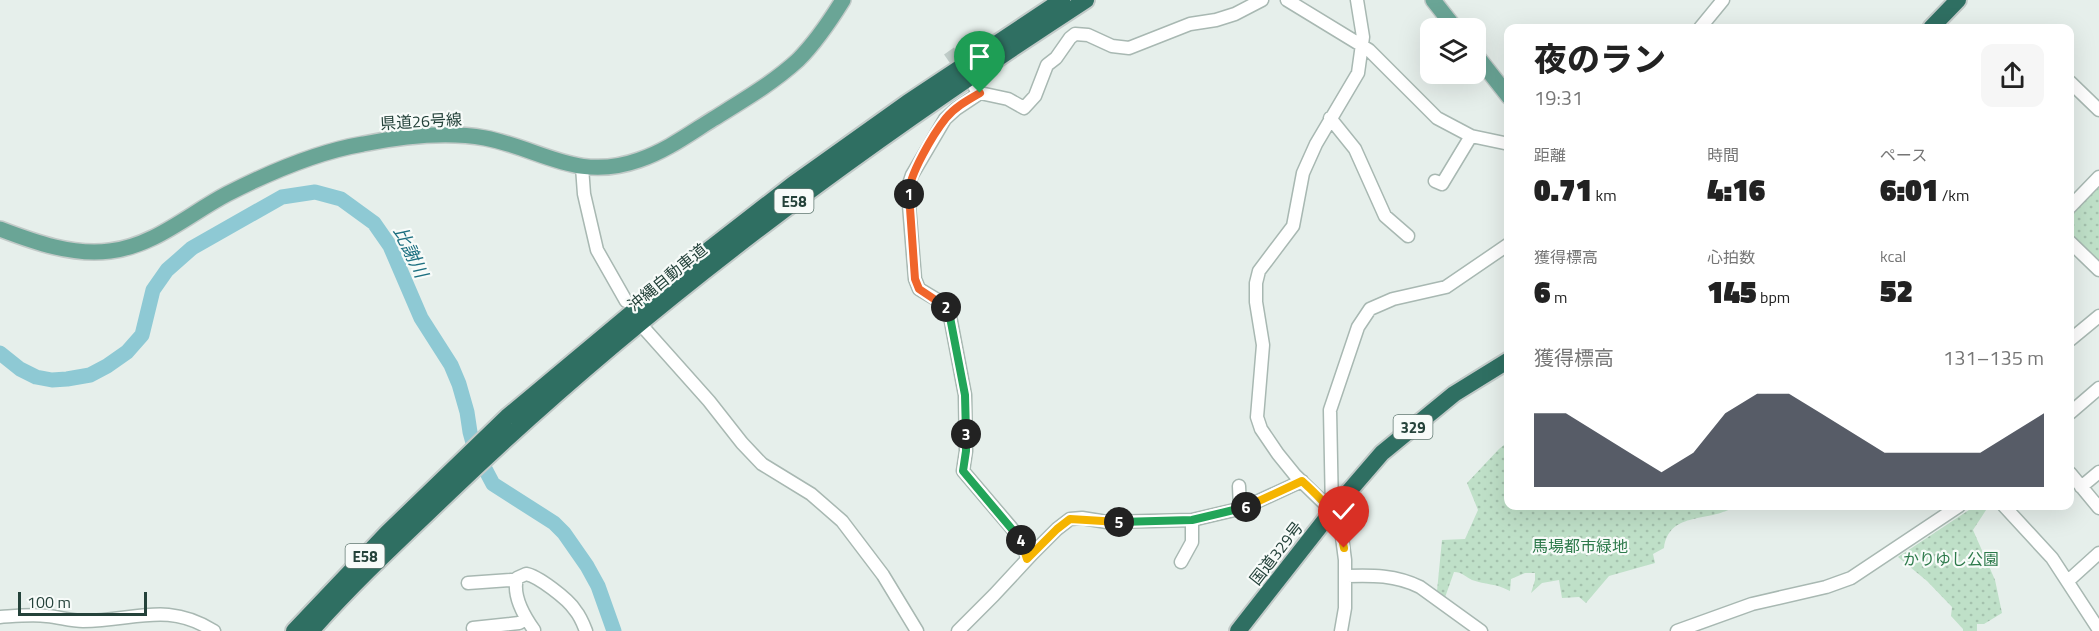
<!DOCTYPE html>
<html lang="ja">
<meta charset="utf-8">
<style>
:root{--surface:#fff;--page:#f6f6f6;--text:#222;--muted:#767676;--accent:#111827}
body{margin:0;font-family:"Titillium Web","Noto Sans JP",sans-serif;background:var(--page);color:var(--text);height:100vh;display:flex;flex-direction:column;font-size:22px;white-space:nowrap}
*{box-sizing:border-box;margin:0}
p{font-size:20px;color:var(--muted)}
.icon{flex:none;width:33px;height:33px;fill:none;stroke:currentColor;stroke-width:2;stroke-linecap:round;stroke-linejoin:round}
.map{position:relative;flex:1;overflow:hidden}
.drawer{position:absolute;left:1504px;top:24px;width:570px;height:486px;display:flex;flex-direction:column;background:var(--surface);border-radius:12px;box-shadow:0 6px 24px #0002}
.drawer>*{flex:none}
.controls{position:absolute;left:1420px;top:18px;display:grid;gap:12px}
.controls a{display:grid;place-items:center;width:66px;height:66px;border-radius:12px;background:var(--surface);box-shadow:0 6px 24px #0002;font-size:30px}
.scale{position:absolute;left:18px;bottom:15px;width:129px;box-sizing:border-box;padding-left:6px;border:3px solid #24423a;border-top:0;font-size:16px;line-height:21px;white-space:nowrap;color:#24423a;-webkit-text-stroke:4px #f7fbf9;paint-order:stroke}
.pin{position:absolute;display:grid;place-items:center;width:51px;height:51px;color:#fff;margin:-62px -26px;border-radius:50% 50% 50% 0;rotate:-45deg;box-shadow:0 0 6px #0007}
.pin .icon{rotate:45deg}
.km{position:absolute;width:30px;height:30px;margin:-15px;border-radius:50%;background:#222;color:#fff;font-size:16px;line-height:30px;text-align:center}
.round{display:grid;place-items:center;flex:none;width:63px;height:63px;border-radius:12px;background:var(--page)}
.headline{display:flex;align-items:center;justify-content:space-between;height:102px;padding:0 30px}
h1{font-size:33px;font-weight:800;line-height:45px}
.figures{display:grid;grid-template-columns:repeat(3,1fr);gap:9px;height:102px;padding:6px 30px}
.figures div{display:grid;align-content:center}
.figures b{font-size:30px;font-weight:800}
.figures small{font-size:16px;font-weight:400}
.figures p{font-size:16px}
.chart{height:168px;padding:12px 30px}
.chart p{display:flex;justify-content:space-between}
.chart svg{width:100%;height:108px;margin-top:6px;fill:var(--accent);opacity:.7}
.map>svg:first-child{display:block}
.park{fill:url(#park-dots)}
.lines{fill:none;stroke-linecap:round;stroke-linejoin:round}
.river{stroke:#8ec9d4;stroke-width:15}
.minor-tunnel{stroke:#bfccc8;stroke-width:12;stroke-dasharray:12 6;stroke-linecap:butt}
.minor-casing{stroke:#a8b8b2;stroke-width:15}
.major-casing{stroke:#c2cac8;stroke-width:18}
.highway-casing{stroke:#c2cac8;stroke-width:20}
.minor{stroke:#fff;stroke-width:12}
.major{stroke:#6aa596;stroke-width:15}
.highway{stroke:#2f6f62;stroke-width:16}
.split-1-casing{stroke:#fff;stroke-width:12}
.split-2-casing{stroke:#fff;stroke-width:12}
.split-3-casing{stroke:#fff;stroke-width:12}
.split-4-casing{stroke:#fff;stroke-width:12}
.split-5-casing{stroke:#fff;stroke-width:12}
.split-6-casing{stroke:#fff;stroke-width:12}
.split-7-casing{stroke:#fff;stroke-width:12}
.split-1{stroke:#f0652b;stroke-width:8}
.split-2{stroke:#f0652b;stroke-width:8}
.split-3{stroke:#22a559;stroke-width:8}
.split-4{stroke:#22a559;stroke-width:8}
.split-5{stroke:#f5b400;stroke-width:8}
.split-6{stroke:#22a559;stroke-width:8}
.split-7{stroke:#f5b400;stroke-width:8}
.labels{text-anchor:middle;dominant-baseline:central;stroke-width:4.5;stroke-linejoin:round;paint-order:stroke}
.shield{fill:#f7fbf9;stroke:#637a73;stroke-width:1.5}
.shield-label{font-size:15px;font-weight:bold;fill:#24423a}
.street-label{font-size:16px;fill:#24423a;stroke:#f7fbf9}
.park-label{font-size:16px;fill:#2d7a4b;stroke:#f7fbf9}
.water-label{font-size:18px;font-style:italic;fill:#1c6f80;stroke:#f7fbf9}
</style>
<div class="map">
<svg width="2099" height="631" viewBox="0 0 2099 631">
<defs>
<pattern id="park-dots" width="8" height="8" patternUnits="userSpaceOnUse" patternTransform="scale(1.5)"><rect width="8" height="8" fill="#bfe0c8"/><path d="M2 2h.1M6 6h.1" fill="none" stroke="#a4c1ad" stroke-width="1.8" stroke-linecap="round"/></pattern>
</defs>
<rect width="100%" height="100%" fill="#e6efeb"/>
<path class="park" d="M2099,182V263L2070,236V212Z
M1509,441V506H1729L1730,509C1706,522 1669,512 1664,548L1653,554L1655,563L1609,576L1586,603L1579,597L1562,598L1559,580L1542,583L1531,593L1535,580V573H1525L1511,579L1510,591C1495,583 1486,585 1472,580C1466,577 1462,572 1454,572L1443,603L1420,587L1437,591L1442,540L1465,539L1478,510L1467,483L1499,449Z
M1975,506L1988,507L1973,530L1995,580L2002,613L1984,624H1977V631H1963V629L1951,616L1952,607L1927,581L1898,557Z"/>
<g class="lines">
<path class="river" d="M0,353L20,369L36,377L52,380L67,379L90,375L107,366L127,352L142,335L153,290L167,270L192,248L282,197L315,192L341,199L374,223L390,246L421,318L451,365L459,384L467,412L470,432L475,450L493,484L554,523L564,533L587,566L598,586L614,631"/>
<path class="minor-tunnel" d="M949,51L964,73"/>
<defs>
<path id="minor" d="M1287,0L1369,50L1437,118L1471,136L1509,144
M1700,28L1723,0
M2070,82L2099,110
M975,88L980,93L1008,99L1024,108L1035,96L1047,65L1056,58L1070,38L1075,34L1088,35L1112,46L1129,48L1190,24L1216,20L1235,14L1262,0
M980,93L956,109L945,119L912,175L908,187L909,205L915,279L919,289L944,304L949,311L965,395L966,451L963,471L1020,538L1024,545L1027,559
M1330,118L1355,149L1385,216L1408,236
M582,167L584,194L597,250L626,301
M1435,181L1442,184L1471,136
M2070,207L2099,177
M2070,242L2099,270
M643,327L709,401L742,443L762,464L811,494L842,521L883,575L917,631
M2070,340L2099,316
M2070,413L2099,388
M2070,473L2099,508
M1239,486L1240,509
M2081,487L2099,472
M2004,506L2052,558L2099,630
M1332,511L1330,410L1358,327L1370,309L1393,299L1446,287L1509,244
M1181,562L1192,542V520
M1346,576C1372,575 1396,575 1420,587L1481,631
M2068,581L2099,553
M468,583L511,580L516,581
M0,617C15,616 32,614 47,616C59,617 71,621 83,621C135,621 166,601 214,631
M473,628L519,623L526,619
M534,630C524,616 512,596 517,578L526,574C538,576 568,599 575,610C580,616 583,623 586,631
M958,631L994,595L1033,553L1057,529L1070,519L1082,518L1107,522L1192,520L1243,508L1302,481
M1341,631L1345,608V560L1342,537L1337,522L1332,511L1295,475L1278,454L1261,429L1257,417L1263,345L1256,302V283L1259,271L1293,226L1303,173L1316,144L1358,73L1363,37L1357,0
M1677,631L1752,604L1826,587L1851,578L1959,506"/>
<path id="major" d="M1433,0L1455,28
M1476,55L1509,97
M0,229C34,242 73,256 110,251C154,246 189,214 227,194C270,172 316,152 363,144C403,136 445,131 485,138C542,149 577,182 639,160C666,151 689,134 713,119C742,101 773,83 798,60C816,42 830,21 843,0"/>
<path id="highway" d="M1931,28L1958,0
M294,631L387,533L507,417L689,265L792,185L907,103L1062,0
M311,631C354,582 403,537 450,492C646,304 859,148 1086,0
M1238,631L1332,511L1382,453L1454,394L1509,360"/>
</defs>
<use href="#minor" class="minor-casing"/>
<use href="#major" class="major-casing"/>
<use href="#highway" class="highway-casing"/>
<use href="#minor" class="minor"/>
<use href="#major" class="major"/>
<use href="#highway" class="highway"/>
</g>
<g class="lines">
<defs>
<path id="split-1" d="M909,194C908,176 934,133 946,118C955,107 968,100 980,93"/>
<path id="split-2" d="M909,194L915,279L919,289L946,307"/>
<path id="split-3" d="M946,307L949,312L965,395L966,434"/>
<path id="split-4" d="M966,434V451L963,471L1021,540"/>
<path id="split-5" d="M1021,540L1027,559L1057,529L1070,519L1119,522"/>
<path id="split-6" d="M1119,522L1192,520L1246,507"/>
<path id="split-7" d="M1246,507L1302,481C1326,503 1339,515 1344,548"/>
</defs>
<use href="#split-1" class="split-1-casing"/>
<use href="#split-2" class="split-2-casing"/>
<use href="#split-3" class="split-3-casing"/>
<use href="#split-4" class="split-4-casing"/>
<use href="#split-5" class="split-5-casing"/>
<use href="#split-6" class="split-6-casing"/>
<use href="#split-7" class="split-7-casing"/>
<use href="#split-1" class="split-1"/>
<use href="#split-2" class="split-2"/>
<use href="#split-3" class="split-3"/>
<use href="#split-4" class="split-4"/>
<use href="#split-5" class="split-5"/>
<use href="#split-6" class="split-6"/>
<use href="#split-7" class="split-7"/>
</g>
<g class="labels">
<g class="shield">
<rect x="774.5" y="189" width="39" height="24" rx="4.5"/>
<rect x="1393.5" y="415" width="39" height="24" rx="4.5"/>
<rect x="345.5" y="544" width="39" height="24" rx="4.5"/>
</g>
<g class="shield-label">
<text x="794" y="201">E58</text>
<text x="1413" y="427">329</text>
<text x="365" y="556">E58</text>
</g>
<g class="street-label">
<text transform="translate(421 121) rotate(-3)">県道26号線</text>
<text transform="translate(667 277) rotate(-39)">沖縄自動車道</text>
<text transform="translate(1276 553) rotate(-52)">国道329号</text>
</g>
<g class="park-label">
<text x="1580" y="546">馬場都市緑地</text>
<text x="1951" y="559">かりゆし公園</text>
</g>
<g class="water-label">
<text transform="translate(411 252) rotate(64)">比謝川</text>
</g>
</g>
</svg>
<div class="controls">
<a><svg class="icon" aria-label="layers" viewBox="0 0 24 24"><path d="M12 4l9 5-9 5-9-5zM3 14l9 5 9-5"/></svg></a>
</div>
<div class="scale">100 m</div>
<div class="pin" style="left:980px;top:93px;background:#1e9e55"><svg class="icon" aria-label="arrive" viewBox="0 0 24 24"><path d="M6 21V4h12l-3 4 3 4H6"/></svg></div>
<div class="pin" style="left:1344px;top:548px;background:#d93025"><svg class="icon" aria-label="check" viewBox="0 0 24 24"><path d="M5 12l5 5 9-10"/></svg></div>
<b class="km" style="left:909px;top:194px">1</b>
<b class="km" style="left:946px;top:307px">2</b>
<b class="km" style="left:966px;top:434px">3</b>
<b class="km" style="left:1021px;top:540px">4</b>
<b class="km" style="left:1119px;top:522px">5</b>
<b class="km" style="left:1246px;top:507px">6</b>
<section class="drawer">
<div class="headline"><div><h1>夜のラン</h1><p>19:31</p></div><a class="round"><svg class="icon" aria-label="share" viewBox="0 0 24 24"><path d="M12 15V3M7 8l5-5 5 5M5 13v7h14v-7"/></svg></a></div>
<div class="figures">
<div><p>距離</p><b>0.71<small> km</small></b></div>
<div><p>時間</p><b>4:16</b></div>
<div><p>ペース</p><b>6:01<small> /km</small></b></div>
</div>
<div class="figures">
<div><p>獲得標高</p><b>6<small> m</small></b></div>
<div><p>心拍数</p><b>145<small> bpm</small></b></div>
<div><p>kcal</p><b>52</b></div>
</div>
<div class="chart"><p><span>獲得標高</span>131–135 m</p>
<svg viewBox="0 0 160 44" preserveAspectRatio="none"><path d="M0 44V14L10 14L20 22L30 30L40 38L50 30L60 14L70 6L80 6L90 14L100 22L110 30L120 30L130 30L140 30L150 22L160 14V44z"/></svg>
</div>
</section>
</div>
